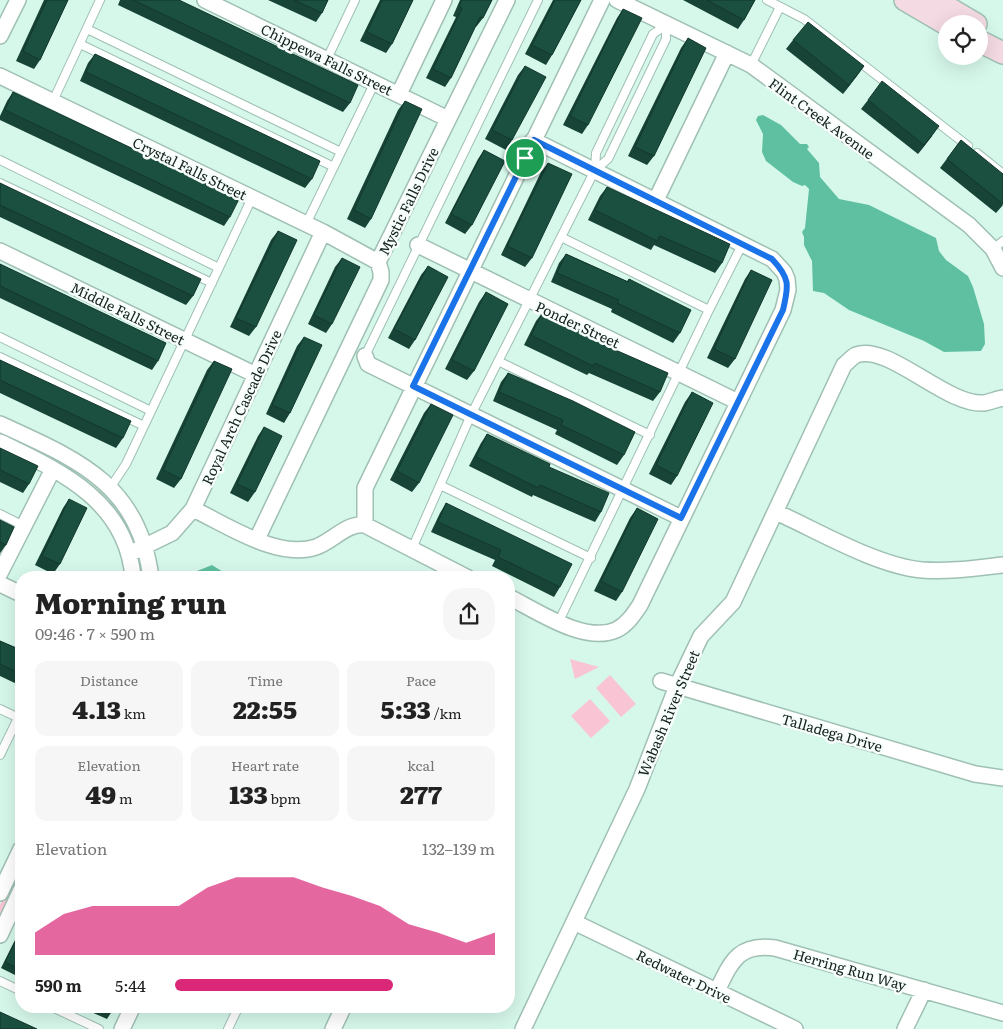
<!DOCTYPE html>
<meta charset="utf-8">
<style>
:root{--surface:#fff;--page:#f6f6f6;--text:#222;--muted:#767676;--accent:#db2777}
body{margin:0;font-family:Literata,serif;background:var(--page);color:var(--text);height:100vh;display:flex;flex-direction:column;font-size:19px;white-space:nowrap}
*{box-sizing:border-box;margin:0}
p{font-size:16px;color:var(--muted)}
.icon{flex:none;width:28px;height:28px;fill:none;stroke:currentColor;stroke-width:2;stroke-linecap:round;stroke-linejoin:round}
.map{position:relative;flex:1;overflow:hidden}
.sheet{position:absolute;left:15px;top:571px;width:500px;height:442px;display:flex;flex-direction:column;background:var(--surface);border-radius:20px;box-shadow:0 5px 20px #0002}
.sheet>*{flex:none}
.fabs{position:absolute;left:938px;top:15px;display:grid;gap:10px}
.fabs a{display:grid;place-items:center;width:50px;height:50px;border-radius:50%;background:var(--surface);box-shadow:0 5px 20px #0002;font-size:25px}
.pin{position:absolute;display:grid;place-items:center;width:42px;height:42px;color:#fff;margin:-21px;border:2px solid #fff;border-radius:50%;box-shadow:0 1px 5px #0007}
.round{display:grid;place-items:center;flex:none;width:52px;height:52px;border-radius:20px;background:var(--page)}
.headline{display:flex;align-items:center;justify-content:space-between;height:85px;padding:0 20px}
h1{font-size:28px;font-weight:800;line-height:38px}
.figures{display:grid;grid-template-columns:repeat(3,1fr);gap:8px;height:85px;padding:5px 20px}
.figures div{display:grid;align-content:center;border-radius:12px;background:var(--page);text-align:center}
.figures b{font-size:25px;font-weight:800}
.figures small{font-size:14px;font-weight:400}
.figures p{font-size:14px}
.chart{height:140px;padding:10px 20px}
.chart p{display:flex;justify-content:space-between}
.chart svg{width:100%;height:90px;margin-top:5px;fill:var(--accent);opacity:.7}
ul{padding:0 20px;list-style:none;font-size:16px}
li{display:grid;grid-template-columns:80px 60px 1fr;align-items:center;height:38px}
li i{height:12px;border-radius:6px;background:var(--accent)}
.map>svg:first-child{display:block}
.green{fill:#f9c5d5}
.water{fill:#5fc0a1}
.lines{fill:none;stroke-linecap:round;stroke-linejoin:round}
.service-casing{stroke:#9fc0b3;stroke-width:10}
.minor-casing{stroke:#9fc0b3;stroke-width:18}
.secondary-casing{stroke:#9fc0b3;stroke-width:24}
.service{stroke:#fff;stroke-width:8}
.minor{stroke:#fff;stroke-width:15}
.secondary{stroke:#f4dae3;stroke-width:21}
.wall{fill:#174436}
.shaded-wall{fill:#13372c}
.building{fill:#1b4f3f;stroke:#13372c}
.route-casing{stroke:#fff;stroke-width:10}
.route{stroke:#1a73e8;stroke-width:6}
.labels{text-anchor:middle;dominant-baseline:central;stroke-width:5;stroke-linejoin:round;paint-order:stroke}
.street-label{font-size:14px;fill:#14211c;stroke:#f7fefb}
</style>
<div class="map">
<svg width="1003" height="1029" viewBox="0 0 1003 1029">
<rect width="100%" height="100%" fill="#d6f8eb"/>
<path class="green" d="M570,659L599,667L575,679Z
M610,675L636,704L621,717L596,688Z
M590,699L610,721L591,738L571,716Z
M21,861V874L0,918V905Z"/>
<path class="water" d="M763,115L781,125L800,144H807L809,147L807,149L819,163L820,177L839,199L869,205L936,238L939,251L946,260L968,276L973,287L984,324L985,344L981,351L944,352L924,341L849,310L824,293L813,291L812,261L804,245V237L802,232L805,228L809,189L805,185L802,186L793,182L766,161L762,152L763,134L756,120L758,116Z
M212,565L231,577H189L192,573Z"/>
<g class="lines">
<defs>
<path id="service" d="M767,0L804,19L968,146
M87,29L341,152
M80,44L334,167
M327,59L355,0
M751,65L780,7
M53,101L100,0
M977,153L1003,174
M0,160L219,268
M595,170L608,159L666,39V25
M0,183L212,283
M306,224L375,82
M561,237L709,310L743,243
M993,249L1003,241
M0,337L151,411
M365,356L538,0
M0,357L144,426
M498,361L650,435
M440,485L591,558
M110,488L126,464L252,198
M0,514L24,526
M411,551L471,415L595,170L596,153L653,34L666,25
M559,621L709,310
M0,709L21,719
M0,755L18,718
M0,981L21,991
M54,1008L99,1029
M228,1029L238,1008"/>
<path id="minor" d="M205,0L448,119
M617,0L751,65L969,225L993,249L1003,268
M0,36L18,0
M0,76L323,232L378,262
M399,94L444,0
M656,200L727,53
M418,245L738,402
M0,251L256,375
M365,356L368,364L681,518
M0,424C76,459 139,483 151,578
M0,442C60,471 127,501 133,578
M193,509C227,525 278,560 316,547C333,541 346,523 365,525L468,578
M776,512C818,531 877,566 922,570C950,572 976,568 1003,565
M365,525V488L602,0
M257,539L381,280V272L378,262L507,0
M129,554L172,533L193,509L323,232
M0,573L53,469
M0,584L21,594
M509,597C537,611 585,644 616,630C627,625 634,614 640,605L783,310L788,290L787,279L784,272L772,259L533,140
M661,681L975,774L1003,778
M0,893L21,849
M574,922L795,1029
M0,935L21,890
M717,991C731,962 738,943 775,948L1003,1013
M122,1029L132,1008
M333,1029L343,1008
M523,1029L637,789L677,686L701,636L733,602L844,365C848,362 852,357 856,355C889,343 946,406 984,403C990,402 997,399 1003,398
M905,1029L924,990"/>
<path id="secondary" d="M905,0L946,24
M935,0L976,24
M979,41L1003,53"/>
</defs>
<use href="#service" class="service-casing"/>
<use href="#minor" class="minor-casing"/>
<use href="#secondary" class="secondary-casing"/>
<use href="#service" class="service"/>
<use href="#minor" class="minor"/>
<use href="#secondary" class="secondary"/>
</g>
<path class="wall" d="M44,0H68L40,60L34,69L16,61Z
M120,0H179L350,103L343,112L118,5Z
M268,0H328L322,13L316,22Z
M380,0H413L392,44L386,53L360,41Z
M460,0H492L483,18L476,27H475L451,78L445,87L426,78L456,17L453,16Z
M553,0H581L552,55L546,65L525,54Z
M683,0H755L744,20L738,29Z
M623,9L588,125L582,134L563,125L617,18Z
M688,38L654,156L647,165L628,156L681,48Z
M793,40L864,66L843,94L786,49Z
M95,54L312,179L305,188L80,81L88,63Z
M525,66L512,140L506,150L485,139L518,75Z
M13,92L230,217L224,226L0,120V116L7,101Z
M868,100L932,136L918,154L861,109Z
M405,101L371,219L365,228L347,219L398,110Z
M961,140L1003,205L996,213L940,168Z
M484,150L472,225L465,234L445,223L478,159Z
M548,163L532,258L525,267L501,255L541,172Z
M0,183L193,296L186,305L0,217Z
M607,187L722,263L715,273L654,245L651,250L588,220L600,196Z
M278,231L256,327L249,336L230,327L271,240Z
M566,254L627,281L629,279L680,333L673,343L611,312L612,309L551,282L559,263Z
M342,258L332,324L326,333L308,324L335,267Z
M0,264L158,361L152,370L0,298Z
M428,266L415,340L409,349L388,338L421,275Z
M751,270L735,359L728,368L707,358L745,279Z
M486,292L474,371L467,380L445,369L479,302Z
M543,312L604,345L660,392L653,401L589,373L587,375L524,345L536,321Z
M304,337L290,413L284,423L266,414L297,346Z
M0,360L123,438L116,448L0,393Z
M214,361L181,479L174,488L156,479L207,370Z
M508,373L624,455L617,465L555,434L557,430L493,401L501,382Z
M692,392L677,476L671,485L649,474L685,402Z
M431,404L419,483L412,492L390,480L424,413Z
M264,427L255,492L248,502L230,493L258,436Z
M487,434L549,467L601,512L595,522L533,495L532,497L469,466L481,443Z
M0,448L29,484L23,493L0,482Z
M69,499L60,564L53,574L35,565L63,508Z
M446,503L560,587L554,597L492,566L495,560L431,532L440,513Z
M637,508L622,592L616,601L594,591L630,518Z
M0,520L6,545L0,553Z
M0,641L21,650V686L0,676Z
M21,928V978L1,968Z
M82,1008H114L107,1019Z"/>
<path class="shaded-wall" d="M864,66L857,76L843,94L849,85Z
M939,126L932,136L918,154L924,145Z"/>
<path class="building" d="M47,0H68L40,60L23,51Z
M133,0H179L358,85L350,103Z
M294,0H328L322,13Z
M382,0H413L392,44L367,32Z
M462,0H492L483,18L480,17L451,78L433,69L462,8L459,6Z
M555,0H581L552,55L532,45Z
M707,0H755L744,20Z
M623,9L642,18L588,125L570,116Z
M808,22L864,66L849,85L793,40Z
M688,38L706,48L654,156L635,147Z
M95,54L320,161L312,179L86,72Z
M525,66L546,77L512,140L492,130Z
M882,81L939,126L924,145L868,100Z
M13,92L239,199L230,217L5,110Z
M405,101L422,109L371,219L354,210Z
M961,140L1003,174V204L947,159Z
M484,150L505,161L472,225L451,214Z
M548,163L572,174L532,258L507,246Z
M0,183L201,279L193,296L0,205Z
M607,187L730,244L722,263L660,236L657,241L595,210Z
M278,231L297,240L256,327L236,318Z
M566,254L628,282L629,279L691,310L680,333L617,303L619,300L557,273Z
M342,258L360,267L332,324L314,315Z
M0,264L166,343L158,361L0,286Z
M428,266L448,277L415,340L394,329Z
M751,270L772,280L735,359L714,349Z
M486,292L508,304L474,371L452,360Z
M543,312L605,342L604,345L668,373L660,392L595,363L593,366L531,335Z
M304,337L322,345L290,413L272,405Z
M0,360L131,421L123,438L0,380Z
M214,361L232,369L181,479L163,470Z
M508,373L573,401L635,432L624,455L561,425L563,420L499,392Z
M692,392L713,403L677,476L656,465Z
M431,404L453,415L419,483L397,471Z
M264,427L282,436L255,492L237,484Z
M487,434L550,464L549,467L609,493L601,512L540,485L538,488L476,457Z
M0,448L38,466L29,484L0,470Z
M69,499L87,508L60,564L42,556Z
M446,503L572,564L560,587L498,557L501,550L438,522Z
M637,508L658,519L622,592L601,581Z
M0,520L14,527L6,545L0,542Z
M0,641L21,650V674L0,664Z
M21,930V970L5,962Z
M100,1008H114L111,1013Z
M0,1012L37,1029H0Z"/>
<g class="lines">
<defs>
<path id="route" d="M534,140L772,259C790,278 789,285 783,310L681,518L413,386Z"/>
</defs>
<use href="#route" class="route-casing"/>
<use href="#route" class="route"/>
</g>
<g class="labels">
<g class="street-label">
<text transform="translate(327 59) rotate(26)">Chippewa Falls Street</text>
<text transform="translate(822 118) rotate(36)">Flint Creek Avenue</text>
<text transform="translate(190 168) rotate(26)">Crystal Falls Street</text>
<text transform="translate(408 201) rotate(-64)">Mystic Falls Drive</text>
<text transform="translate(128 313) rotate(26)">Middle Falls Street</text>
<text transform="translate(578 324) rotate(25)">Ponder Street</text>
<text transform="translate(241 407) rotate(-65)">Royal Arch Cascade Drive</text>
<text transform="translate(668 713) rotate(-67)">Wabash River Street</text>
<text transform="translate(832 732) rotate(16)">Talladega Drive</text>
<text transform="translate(850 969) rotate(16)">Herring Run Way</text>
<text transform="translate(684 976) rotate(26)">Redwater Drive</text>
</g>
</g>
</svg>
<div class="fabs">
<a><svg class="icon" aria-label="locate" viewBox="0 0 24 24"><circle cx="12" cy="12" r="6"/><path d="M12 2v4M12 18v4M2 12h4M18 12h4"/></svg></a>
</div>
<div class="pin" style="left:525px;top:158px;background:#1e9e55"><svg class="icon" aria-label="arrive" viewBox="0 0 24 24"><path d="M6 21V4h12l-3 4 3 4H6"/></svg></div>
<section class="sheet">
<div class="headline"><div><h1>Morning run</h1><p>09:46 · 7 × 590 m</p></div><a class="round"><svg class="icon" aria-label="share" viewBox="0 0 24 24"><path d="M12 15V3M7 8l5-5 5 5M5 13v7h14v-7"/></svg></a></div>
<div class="figures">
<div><p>Distance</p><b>4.13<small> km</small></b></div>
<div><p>Time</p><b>22:55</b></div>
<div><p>Pace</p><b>5:33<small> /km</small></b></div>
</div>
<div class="figures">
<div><p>Elevation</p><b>49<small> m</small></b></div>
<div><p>Heart rate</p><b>133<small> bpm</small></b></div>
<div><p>kcal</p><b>277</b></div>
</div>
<div class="chart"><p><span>Elevation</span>132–139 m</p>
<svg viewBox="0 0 160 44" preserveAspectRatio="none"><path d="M0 44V33L10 24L20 20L30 20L40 20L50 20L60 11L70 6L80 6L90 6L100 11L110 15L120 20L130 29L140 33L150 38L160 33V44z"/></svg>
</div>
<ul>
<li><b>590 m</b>5:44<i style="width:68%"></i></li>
</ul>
</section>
</div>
